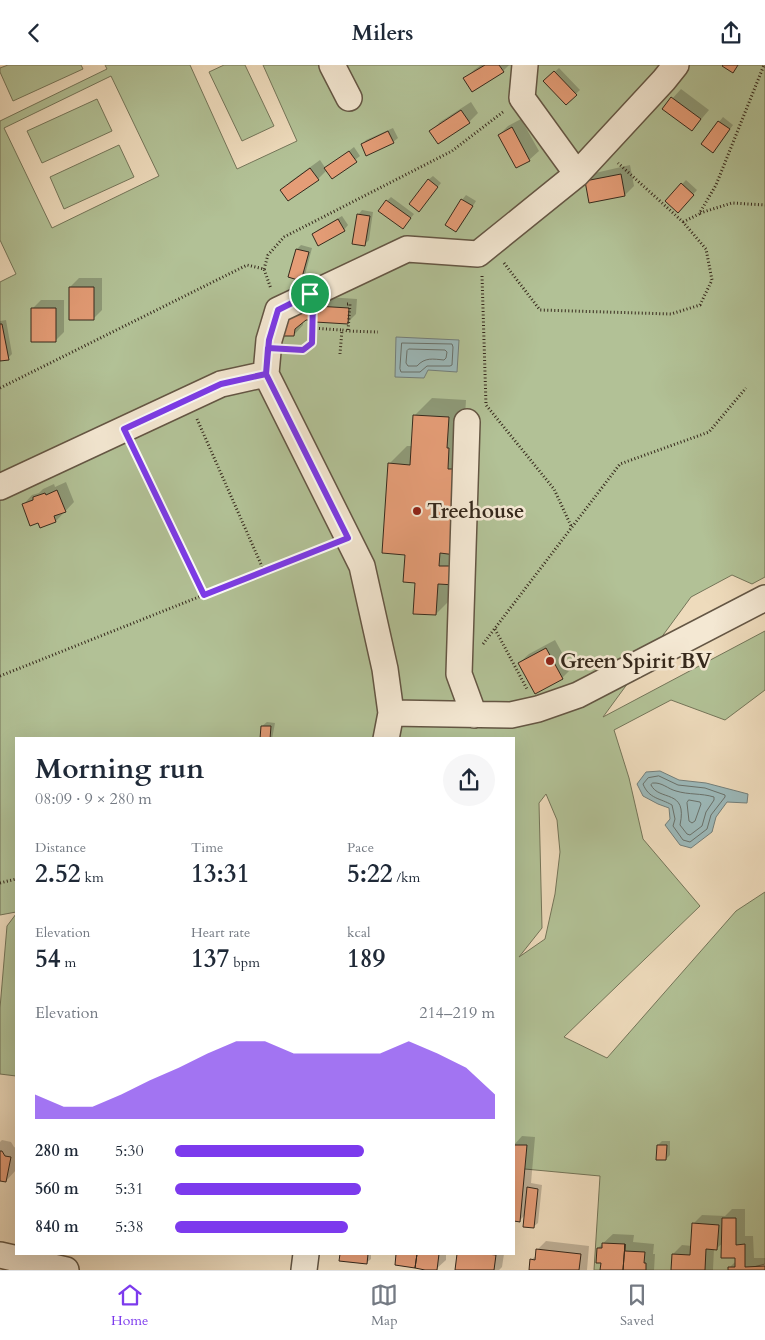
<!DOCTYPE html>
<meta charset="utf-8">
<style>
:root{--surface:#fff;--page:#f6f6f7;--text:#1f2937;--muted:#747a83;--line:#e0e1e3;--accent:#7c3aed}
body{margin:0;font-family:Cardo,serif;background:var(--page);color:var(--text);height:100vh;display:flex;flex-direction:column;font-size:19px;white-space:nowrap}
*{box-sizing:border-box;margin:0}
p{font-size:16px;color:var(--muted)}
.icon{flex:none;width:28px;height:28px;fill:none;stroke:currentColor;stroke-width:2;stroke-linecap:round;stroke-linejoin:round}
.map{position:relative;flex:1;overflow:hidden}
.panel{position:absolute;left:15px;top:672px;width:500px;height:518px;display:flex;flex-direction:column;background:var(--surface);border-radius:0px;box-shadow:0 5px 20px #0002}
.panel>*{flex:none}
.pin{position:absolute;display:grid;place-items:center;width:42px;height:42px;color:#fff;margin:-21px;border:2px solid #fff;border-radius:50%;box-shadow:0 1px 5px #0007}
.round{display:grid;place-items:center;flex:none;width:52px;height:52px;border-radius:26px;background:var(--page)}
.headline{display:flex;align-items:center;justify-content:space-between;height:85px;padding:0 20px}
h1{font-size:28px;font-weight:700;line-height:38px}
.metrics{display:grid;grid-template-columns:repeat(3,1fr);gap:8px;height:85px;padding:5px 20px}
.metrics div{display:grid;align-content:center}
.metrics b{font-size:25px;font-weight:700}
.metrics small{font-size:14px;font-weight:400}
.metrics p{font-size:14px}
.chart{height:140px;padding:10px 20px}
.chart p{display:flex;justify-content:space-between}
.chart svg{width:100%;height:90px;margin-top:5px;fill:var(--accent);opacity:.7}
ul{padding:0 20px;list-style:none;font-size:16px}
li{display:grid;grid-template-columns:80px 60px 1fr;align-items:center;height:38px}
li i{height:12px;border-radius:6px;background:var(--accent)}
header{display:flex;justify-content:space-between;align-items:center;height:65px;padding:0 20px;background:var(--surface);font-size:22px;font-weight:700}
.tabs{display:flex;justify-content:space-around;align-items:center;height:70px;border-top:1px solid var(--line);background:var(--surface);font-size:14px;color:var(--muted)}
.tabs a{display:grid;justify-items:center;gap:2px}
.tabs .on{color:var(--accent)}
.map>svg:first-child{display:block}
.green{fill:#b2c196;stroke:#747559;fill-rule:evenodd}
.water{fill:#9cb9ba;stroke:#737f7b}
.shadow{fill:#0003}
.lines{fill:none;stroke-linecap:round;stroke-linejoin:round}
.shore{stroke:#69716b;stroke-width:1}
.building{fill:#e59d77;stroke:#36291c}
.minor-casing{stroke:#645644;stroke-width:28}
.path{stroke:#36291c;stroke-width:3;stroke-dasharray:1 2.5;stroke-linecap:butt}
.minor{stroke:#f4e8d3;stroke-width:25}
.route-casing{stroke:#fff;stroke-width:10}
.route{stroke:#7c3aed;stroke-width:6}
.poi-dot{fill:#8f2418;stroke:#f4e8d3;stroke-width:2}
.labels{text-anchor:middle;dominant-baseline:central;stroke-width:5;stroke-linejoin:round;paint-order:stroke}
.poi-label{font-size:21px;font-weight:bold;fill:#36291c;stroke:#f4e8d3;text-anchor:start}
</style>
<header><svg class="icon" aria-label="back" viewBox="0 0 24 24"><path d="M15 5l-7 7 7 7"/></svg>Milers<svg class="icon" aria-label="share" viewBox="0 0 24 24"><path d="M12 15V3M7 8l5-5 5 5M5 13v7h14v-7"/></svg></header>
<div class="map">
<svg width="765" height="1205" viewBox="0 0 765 1205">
<rect width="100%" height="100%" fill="#eedbbc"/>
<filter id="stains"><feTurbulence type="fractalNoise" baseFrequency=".004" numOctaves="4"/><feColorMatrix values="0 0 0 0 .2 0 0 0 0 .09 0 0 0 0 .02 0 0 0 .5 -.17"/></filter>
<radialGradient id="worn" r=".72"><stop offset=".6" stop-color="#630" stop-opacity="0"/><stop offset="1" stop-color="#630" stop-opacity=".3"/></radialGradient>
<path class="green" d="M8,0H81L83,4L13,36L0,7V3Z
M105,0H190L237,104L297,76L263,0H765V512L752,519L732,510L691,532L603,652L765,566V625L725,655L671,635L614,665L629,713L643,774L700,841L564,972L607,993L736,846L765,827V1199L742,1205H594L600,1111L514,1103V674H16V847L0,850V217L16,209L0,175V56L107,4ZM111,11L159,111L52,163L4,63ZM546,729L557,755L560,787L555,829L545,874L519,892L542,863L539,738Z
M224,0H245L274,61L242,76L209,7Z
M97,34L112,66L42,98L27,66Z
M119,80L134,112L64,144L50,112Z
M16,849V1011L0,1009V943L7,861Z"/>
<path class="water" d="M396,272L459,275L457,307L428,305L424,313L395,312Z
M660,706L679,715L706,718L748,729L747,738L727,737L716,752L712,767L691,783L680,780L665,760L670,754L669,743L658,739L643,731L637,719L646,707Z"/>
<path class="shadow" d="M481,0H509L503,6L465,14L474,5Z
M559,3L580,25L566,38L545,16Z
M681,24L709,45L692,65L664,43Z
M471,37L478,48L469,57L431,66L440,57Z
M723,52L733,60L717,82L702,78Z
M521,54L539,86L529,95L517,102L499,70L508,61Z
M393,63L398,73L393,77L362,80L366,75Z
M354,82L360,91L332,112L327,105L318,114L282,125L291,116L320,95L326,104Z
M630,100L634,121L625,130L586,117L595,108Z
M433,111L441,118L423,141L428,115Z
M686,115L697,125L678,146L666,136Z
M466,130L476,136L460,162L456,166L462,135Z
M391,132L414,149L407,158L387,136Z
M362,145L373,147L369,175L365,179L358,150Z
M342,151L348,160L344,165L313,169L318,165Z
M301,180L312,183L305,210L300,214L289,211L297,184Z
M79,213H102V245L93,254L70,222Z
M327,232L357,234L356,249L347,258L317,246L310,253L303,255V260L294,270L281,269L320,233V239Z
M41,235H64V267L55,276L32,244Z
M6,255L12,289L8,293L0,295V256Z
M432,333L466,335L454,531L436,549L416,517L406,489L389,399L407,381H412L414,351Z
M66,417L74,437L56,456L41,461L23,440L32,430L39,428L43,424L54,419L55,422Z
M555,575L571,604L562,613L519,598L529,589Z
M267,657L275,658L272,674H261L262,661Z
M522,1071L535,1072L531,1118L542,1120L538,1158L533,1162L525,1150L520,1155H514V1080Z
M2,1075L11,1077L14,1082L16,1083V1105L6,1116L0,1115V1077Z
M662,1076H670V1090L666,1094L658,1080Z
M732,1144H745V1171H753L754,1193H765V1205H730V1202L736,1196V1192L723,1178L717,1183H714L713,1205H672L673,1189L682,1180L692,1181L693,1159L702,1150L725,1151Z
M613,1169L634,1170L633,1177L654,1179L653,1189H655L654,1205H602V1197L598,1183Z
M546,1176L589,1181L587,1205H530L531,1195L537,1190V1185Z
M342,1189H371V1194L366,1198L341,1194Z
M398,1189H446V1195L435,1205H426L396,1199Z
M458,1189H504L502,1202L499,1205H456Z"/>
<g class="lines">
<path class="shore" d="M402,278L452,279L453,282L452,300L450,301H427L420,307H401L400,304Z
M409,284L445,285L447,287L446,293L444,295C433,294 425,292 417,301H408L406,298L407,286Z
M659,711L678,720L705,723L725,730V732L711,750L707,764L690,777L683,775L673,761L675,754L672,740C660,733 649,734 643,719L648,713Z
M653,718C662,717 668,724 676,726C689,730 701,728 714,732V735L706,747L702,761L690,770L687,769L680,760C688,723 659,737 651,720Z
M689,735L700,737L701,739L695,756L692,758L689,756L687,738Z"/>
</g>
<path class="building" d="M485,0H499L504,7L472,27L463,13Z
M723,0H738L733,8L722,1Z
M554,6L577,30L566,40L543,16Z
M671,32L701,54L692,66L662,44Z
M461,45L470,58L438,79L429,66Z
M718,56L730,64L713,88L701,79Z
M512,62L530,96L516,103L498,70Z
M388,66L394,78L366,91L361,79Z
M349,86L357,97L332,114L324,103Z
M310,103L319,115L288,136L280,125Z
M621,109L625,131L589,138L585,116Z
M428,114L438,122L419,147L409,139Z
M681,118L694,130L678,148L665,136Z
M461,134L473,141L456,167L445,160Z
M386,135L411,153L403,164L378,146Z
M357,149L370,151L365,181L352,179Z
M338,154L345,166L318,181L312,169Z
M296,184L309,187L301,216L288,212Z
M69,222H94V255H69Z
M300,240L311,241V255H306L295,264L294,271H280V260Z
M316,241L349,243L348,259L315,257Z
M31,243H56V277H31Z
M0,259H2L9,295L0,296Z
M413,350L449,352L447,383H449L448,404H453L456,490L440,488L439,501H456L455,520L438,519L436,550L413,549L415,518L403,517L405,490L382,488L388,398L410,400Z
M57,425L66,447L54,451L56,457L40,463L38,458L30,461L22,439L33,435V432L45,428L46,430Z
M546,583L563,614L535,629L518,598Z
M261,661H271L270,674H260Z
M514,1080H527L520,1157L514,1156Z
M657,1080H667L666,1095H656Z
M0,1086H2L5,1091L11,1092L6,1117L0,1116Z
M527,1122L538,1124L534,1163L523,1162Z
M722,1153H736V1180L745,1179V1202L765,1201V1205H728V1202H735V1193H721Z
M692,1158L719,1160L717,1185L706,1184L705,1205H671L672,1189L690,1190Z
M602,1178L625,1179L623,1205H600L601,1198H596L597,1183H602Z
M625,1179V1186L645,1187L644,1198H646V1205H623Z
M536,1184L581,1189L579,1205H529L530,1194L535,1195Z
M340,1189H368L367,1199L339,1196Z
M396,1189H417L415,1203L395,1200Z
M417,1189H439L437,1205H425L415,1203Z
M457,1189H487L496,1190L494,1205H455Z"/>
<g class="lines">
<defs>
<path id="minor" d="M332,0L349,33
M525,0L522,33L577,109
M467,357L459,609L474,650
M0,422L221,319L266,309
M391,648L511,650L538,644L578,630L765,533
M386,674L391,648L385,604L362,501L266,309L269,275L278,245L407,184L478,189L577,109L664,15L676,0
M0,1190L66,1205
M304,1205L306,1189"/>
</defs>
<use href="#minor" class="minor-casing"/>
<path class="path" d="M700,148L732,138L765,140
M683,157L699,149L716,120L764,0
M504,198L540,245L671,249L700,240L712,215L706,184L683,157L618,98
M264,204L268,190L284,172L452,86L503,47
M482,211L486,340L554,424L572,463
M347,239H350L348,266L378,267
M312,263L342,265
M290,284L303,285L312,278L313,254
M340,289L342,265L348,266
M0,323L247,200L264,204L271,224
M197,354L264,506
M134,384L204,530
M495,564L527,624
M483,579L620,399L709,367L746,323
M0,611L327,481
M0,818L16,814"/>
<use href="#minor" class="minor"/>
</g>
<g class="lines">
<defs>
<path id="route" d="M310,229L278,245L269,275L266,309L221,319L124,364L204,530L348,473L266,309L268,283L303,285L312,278L313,236L310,229"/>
</defs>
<use href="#route" class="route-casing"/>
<use href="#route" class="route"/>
</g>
<g class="poi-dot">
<circle cx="417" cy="446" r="5"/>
<circle cx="550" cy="596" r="5"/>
</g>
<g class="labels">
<g class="poi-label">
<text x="427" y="446">Treehouse</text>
<text x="560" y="596">Green Spirit BV</text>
</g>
</g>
<rect width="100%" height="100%" filter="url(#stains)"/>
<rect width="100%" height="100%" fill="url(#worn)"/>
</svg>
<div class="pin" style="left:310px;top:229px;background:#1e9e55"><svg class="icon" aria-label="arrive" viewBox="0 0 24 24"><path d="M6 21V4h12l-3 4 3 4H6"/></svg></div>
<section class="panel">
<div class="headline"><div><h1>Morning run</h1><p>08:09 · 9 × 280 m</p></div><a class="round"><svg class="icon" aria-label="share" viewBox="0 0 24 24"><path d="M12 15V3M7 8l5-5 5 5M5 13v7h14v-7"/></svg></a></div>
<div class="metrics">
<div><p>Distance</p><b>2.52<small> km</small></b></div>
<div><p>Time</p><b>13:31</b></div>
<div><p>Pace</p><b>5:22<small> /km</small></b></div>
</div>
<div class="metrics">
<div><p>Elevation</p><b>54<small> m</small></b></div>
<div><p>Heart rate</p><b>137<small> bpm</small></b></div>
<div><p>kcal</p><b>189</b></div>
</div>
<div class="chart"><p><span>Elevation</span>214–219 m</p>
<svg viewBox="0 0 160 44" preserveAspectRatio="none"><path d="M0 44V32L10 38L20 38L30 32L40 25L50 19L60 12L70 6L80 6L90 12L100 12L110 12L120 12L130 6L140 12L150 19L160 32V44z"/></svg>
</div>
<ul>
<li><b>280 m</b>5:30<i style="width:59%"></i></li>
<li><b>560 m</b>5:31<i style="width:58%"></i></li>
<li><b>840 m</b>5:38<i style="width:54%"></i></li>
</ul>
</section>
</div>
<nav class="tabs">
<a class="on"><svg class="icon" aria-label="home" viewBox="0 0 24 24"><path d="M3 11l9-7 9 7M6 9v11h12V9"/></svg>Home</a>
<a><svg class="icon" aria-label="map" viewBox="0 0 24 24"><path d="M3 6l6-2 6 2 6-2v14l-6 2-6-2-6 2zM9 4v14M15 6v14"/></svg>Map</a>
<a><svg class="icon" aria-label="saved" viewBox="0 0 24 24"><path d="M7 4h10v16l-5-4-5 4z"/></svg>Saved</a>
</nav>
